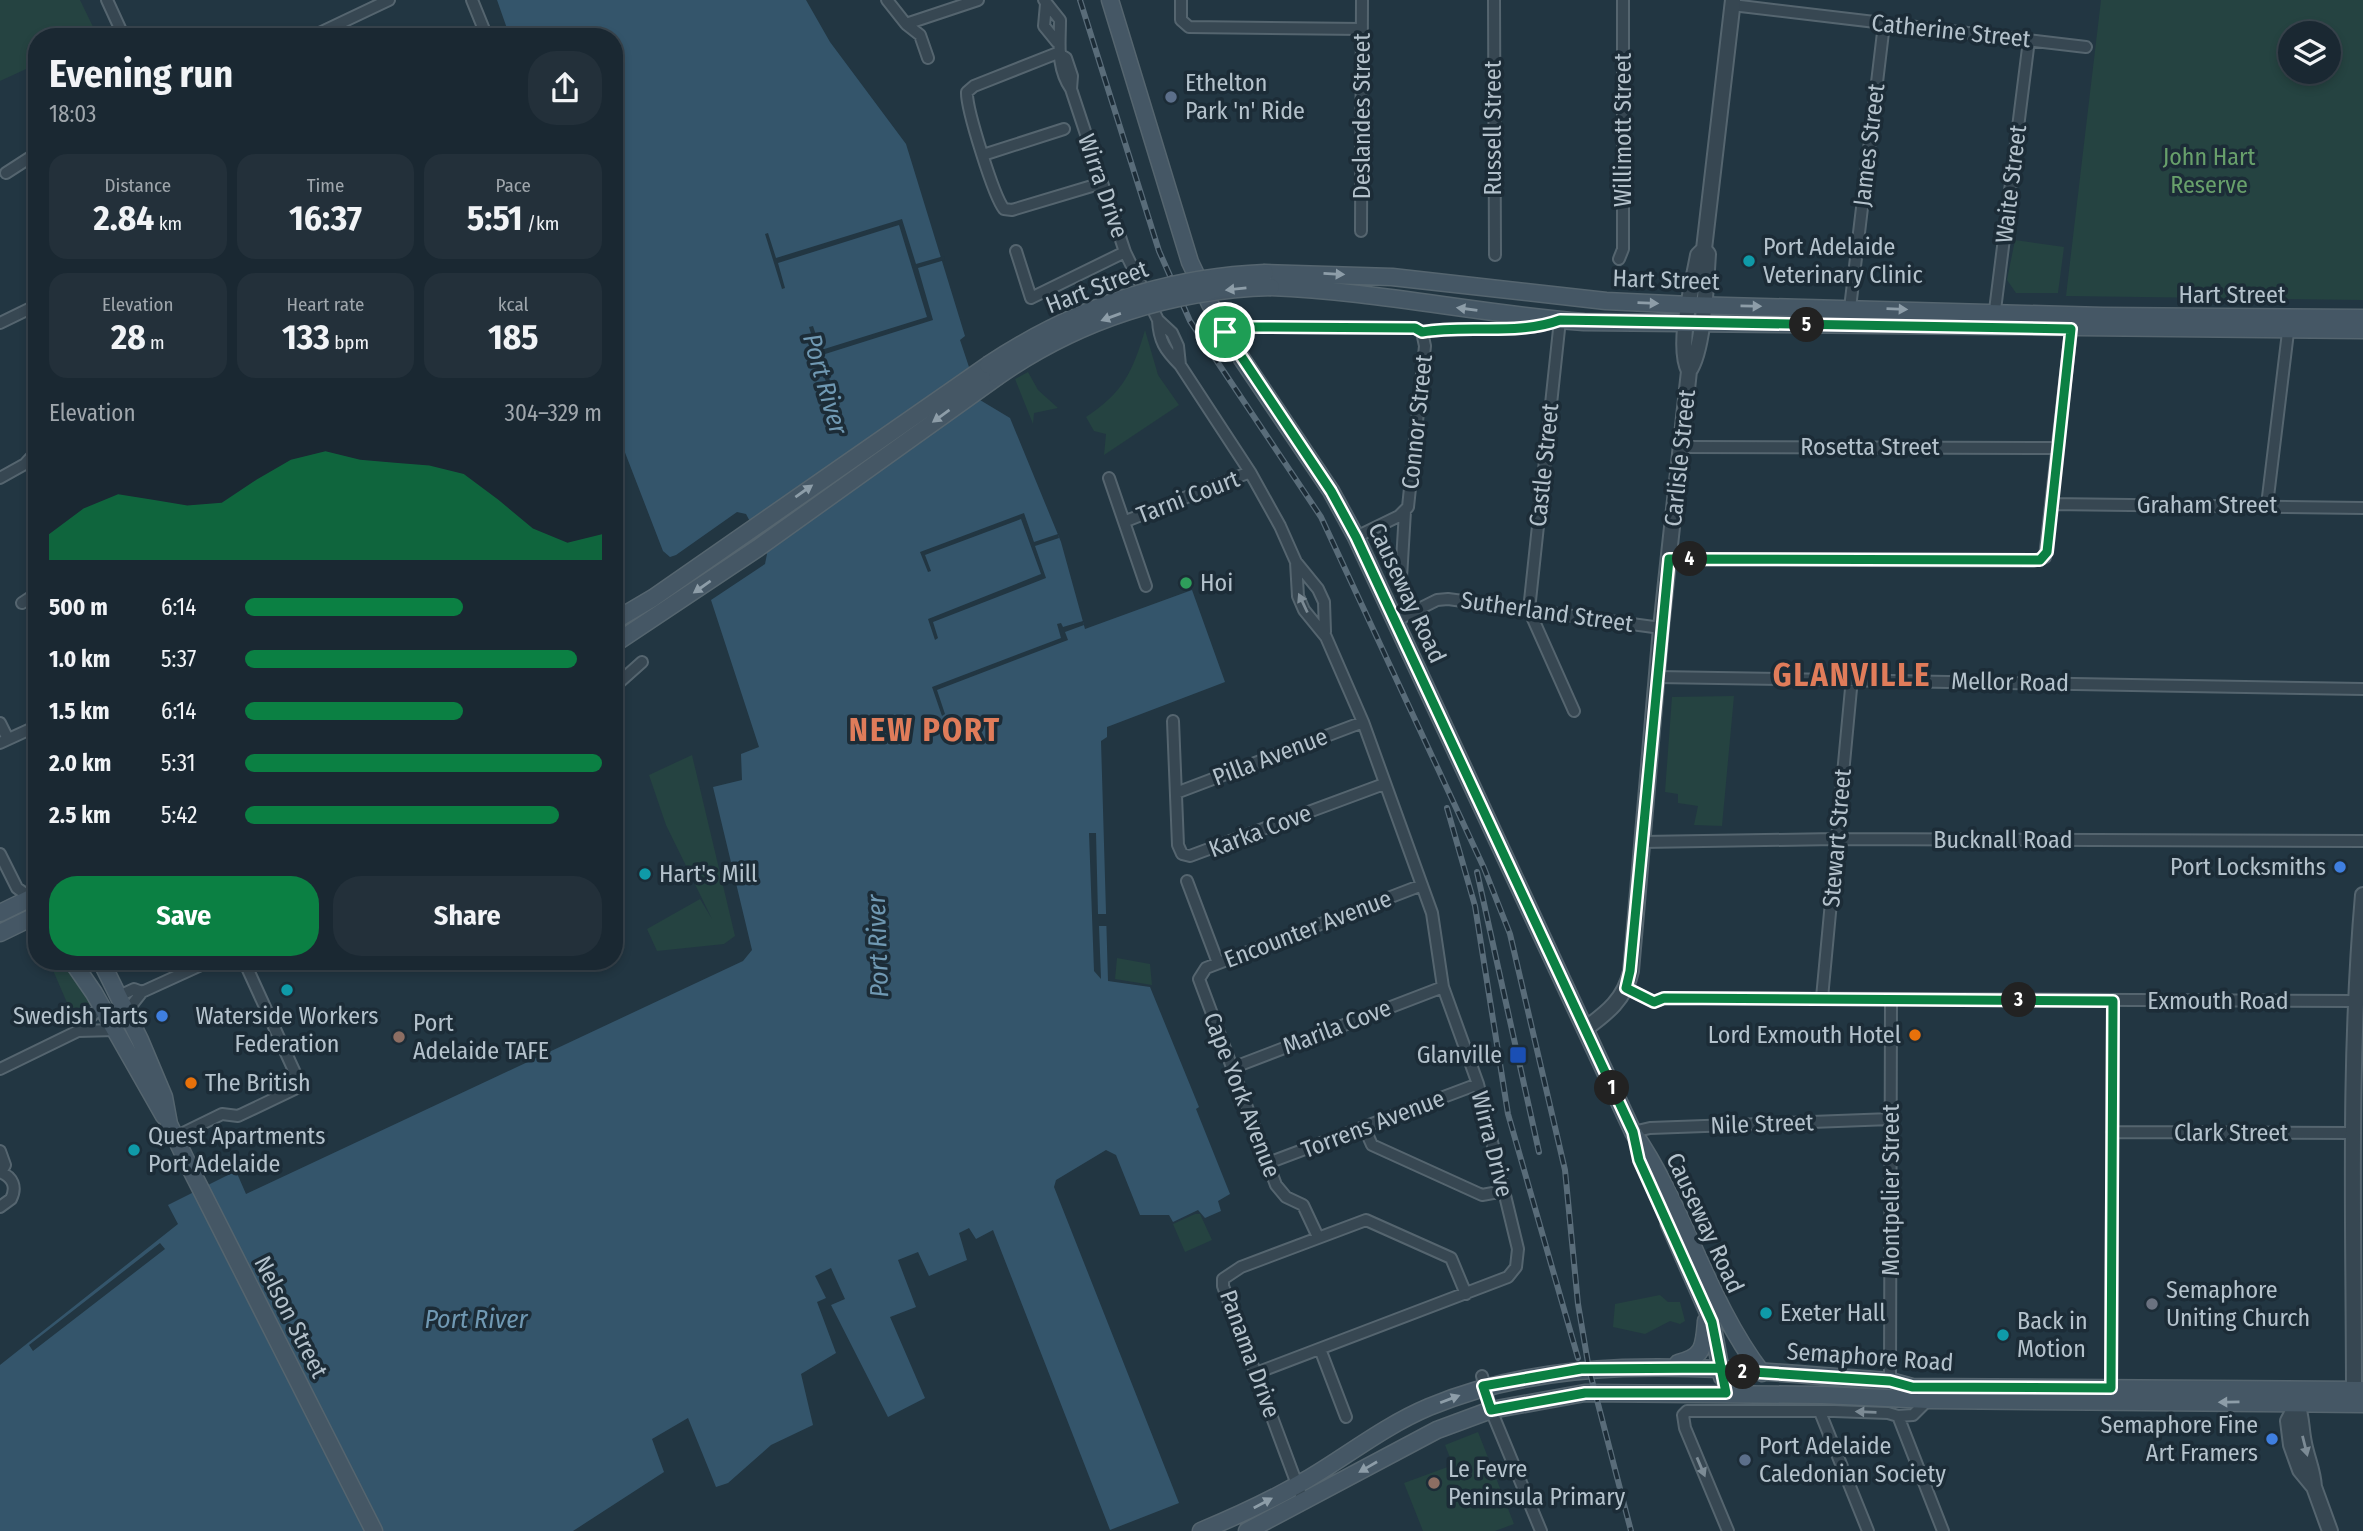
<!DOCTYPE html>
<meta charset="utf-8">
<style>
:root{--surface:#1a2832;--page:#23303a;--text:#f1f3f6;--muted:#9fa6ac;--line:#38444d;--accent:#0b8043}
body{margin:0;font-family:"Fira Sans Condensed",sans-serif;background:var(--page);color:var(--text);height:100vh;display:flex;flex-direction:column;font-size:26px;white-space:nowrap}
*{box-sizing:border-box;margin:0}
p{font-size:23px;color:var(--muted)}
.icon{flex:none;width:38px;height:38px;fill:none;stroke:currentColor;stroke-width:2;stroke-linecap:round;stroke-linejoin:round}
.map{position:relative;flex:1;overflow:hidden}
.sheet{position:absolute;left:28px;top:28px;width:595px;height:942px;display:flex;flex-direction:column;background:var(--surface);border-radius:28px;box-shadow:0 4px 10px #0003,0 0 0 2px var(--line)}
.sheet>*{flex:none}
.fabs{position:absolute;left:2278px;top:21px;display:grid;gap:14px}
.fabs a{display:grid;place-items:center;width:63px;height:63px;border-radius:50%;background:var(--surface);box-shadow:0 4px 10px #0003,0 0 0 2px var(--line);font-size:35px}
.pin{position:absolute;display:grid;place-items:center;width:60px;height:60px;color:#fff;margin:-30px;border:4px solid #fff;border-radius:50%;box-shadow:0 2px 7px #0007}
.km{position:absolute;width:35px;height:35px;margin:-18px;border-radius:50%;background:#222;color:#fff;font-size:19px;line-height:35px;text-align:center}
.round{display:grid;place-items:center;flex:none;width:74px;height:74px;border-radius:28px;background:var(--page)}
.summary{display:flex;align-items:center;justify-content:space-between;height:119px;padding:0 21px}
h1{font-size:38px;font-weight:700;line-height:52px}
.stats{display:grid;grid-template-columns:repeat(3,1fr);gap:10px;height:119px;padding:7px 21px}
.stats div{display:grid;align-content:center;border-radius:18px;background:var(--page);text-align:center}
.stats b{font-size:35px;font-weight:700}
.stats small{font-size:19px;font-weight:400}
.stats p{font-size:19px}
.chart{height:196px;padding:14px 21px}
.chart p{display:flex;justify-content:space-between}
.chart svg{width:100%;height:126px;margin-top:7px;fill:var(--accent);opacity:.7}
.cta{display:flex;gap:14px;margin-top:auto;padding:14px 21px}
.cta a{flex:1;height:80px;border-radius:28px;background:var(--accent);color:#fff;font-size:28px;font-weight:700;line-height:80px;text-align:center}
.cta a+a{background:var(--page);color:var(--text)}
ul{padding:0 21px;list-style:none;font-size:23px}
li{display:grid;grid-template-columns:112px 84px 1fr;align-items:center;height:52px}
li i{height:18px;border-radius:9px;background:var(--accent)}
.map>svg:first-child{display:block}
.green{fill:#254341;fill-rule:evenodd}
.water{fill:#34556b}
.pier{fill:#223642}
.lines{fill:none;stroke-linecap:round;stroke-linejoin:round}
.minor-casing{stroke:#55656f;stroke-width:14}
.tertiary-casing{stroke:#55656f;stroke-width:18}
.secondary-casing{stroke:#55656f;stroke-width:19}
.minor{stroke:#374752;stroke-width:10}
.tertiary{stroke:#374752;stroke-width:14}
.secondary{stroke:#455765;stroke-width:16}
.rail-casing{stroke:#596c79;stroke-width:6}
.rail{stroke:#1c2c37;stroke-width:3.5;stroke-dasharray:10;stroke-linecap:butt}
.secondary-bridge-casing{stroke:#55656f;stroke-width:19;stroke-linecap:butt}
.secondary-bridge{stroke:#455765;stroke-width:16}
.oneway{fill:#8d9da8}
.oneway2{fill:#7c8b95}
.route-casing{stroke:#fff;stroke-width:14}
.route{stroke:#0b8043;stroke-width:9}
.service-dot{fill:#5c6f8a;stroke:#1c2c37;stroke-width:2.5}
.culture-dot{fill:#0f9aa8;stroke:#1c2c37;stroke-width:2.5}
.leisure-dot{fill:#2e9e5b;stroke:#1c2c37;stroke-width:2.5}
.shop-dot{fill:#3f7fe0;stroke:#1c2c37;stroke-width:2.5}
.food-dot{fill:#e8710a;stroke:#1c2c37;stroke-width:2.5}
.education-dot{fill:#8d6e63;stroke:#1c2c37;stroke-width:2.5}
.transit-dot{fill:#1a4fb4;stroke:#1c2c37;stroke-width:2.5}
.worship-dot{fill:#6b7280;stroke:#1c2c37;stroke-width:2.5}
.labels{text-anchor:middle;dominant-baseline:central;stroke-width:7;stroke-linejoin:round;paint-order:stroke}
.street-label{font-size:24px;fill:#b4c2cc;stroke:#1c2c37}
.poi-label{font-size:24px;fill:#b4c2cc;stroke:#1c2c37;text-anchor:start}
.park-label{font-size:24px;fill:#68a06b;stroke:#1c2c37}
.water-label{font-size:26px;font-style:italic;fill:#7099b3;stroke:#1c2c37}
.district-label{font-size:32px;font-weight:bold;letter-spacing:2px;fill:#e07c5a;stroke:#1c2c37}
</style>
<div class="map">
<svg width="2363" height="1531" viewBox="0 0 2363 1531">
<rect width="100%" height="100%" fill="#223642"/>
<path class="green" d="M0,0H80L97,35L37,37V64L0,81Z
M2101,0H2363V300L2066,296ZM2291,33H2329V72H2291Z
M2015,240L2064,247L2058,293H2016L2007,280Z
M1145,330L1158,375L1179,405L1104,455L1106,434L1094,431L1086,417C1123,393 1133,371 1145,330Z
M1028,372L1038,390L1058,408L1034,413L1033,424L1015,379Z
M1734,696L1722,826L1694,825L1698,806L1678,803V794L1665,792L1672,697Z
M692,755L735,936L724,944L657,951L647,929L700,899L712,919L666,825L649,775Z
M1117,958L1150,964L1152,985L1115,979Z
M49,961H66L92,1004L71,1012Z
M1195,1214H1200L1212,1240L1185,1252L1173,1224Z
M1660,1295L1668,1302H1680L1685,1321L1680,1324L1670,1321L1645,1334L1613,1327L1615,1304Z
M1478,1432L1514,1524L1495,1531H1423L1404,1483L1453,1465L1445,1445Z"/>
<path class="water" d="M497,0H806L830,42L906,144L965,336L960,340L980,400L1010,418L1061,542L1085,629L1192,590L1225,682L1107,727V737L1101,741L1108,981L1150,987L1199,1107L1196,1109L1230,1194L1218,1201L1221,1211L1205,1218L1198,1210L1173,1222L1169,1215H1140L1116,1155L1106,1150L1056,1180L1054,1187L1179,1503L1110,1530L993,1230L976,1239L969,1228L959,1233L967,1260L929,1276L918,1252L898,1260L916,1307L890,1317L925,1398L888,1417L831,1305L845,1299L831,1268L815,1276L826,1298L817,1302L836,1353L801,1374L813,1425L771,1445L728,1483L716,1487L688,1418L652,1439L664,1472L573,1531H0V1365L178,1224L168,1205L236,1171L246,1194L743,961L752,950L713,787L742,780L741,754L759,747L711,600L765,564L767,554L746,514L737,512L676,555L670,557L663,551L614,424V37H510Z"/>
<path class="pier" d="M902,219L916,264L944,256L945,260L918,268L933,320L822,355L830,381L826,382L809,327L813,326L821,350L927,317L899,225L778,263L785,288L782,289L765,234L768,233L776,258Z
M1024,513L1034,542L1058,534L1059,538L1035,546L1046,578L933,622L938,638L935,640L928,619L1041,574L1021,519L925,555L931,571L928,572L920,552Z
M1083,621L1084,625L1065,632L1068,640L937,690L945,714L942,716L932,687L1061,638L1057,624L1061,623L1063,627Z
M1089,833H1096L1098,914H1110V926H1099L1101,979L1094,971Z
M160,1243L165,1249L33,1351L29,1345Z"/>
<g class="lines">
<defs>
<path id="minor" d="M107,0L124,37
M472,0L487,37
M887,0L906,24L978,0
M1044,0L1060,20C1060,45 1056,67 1071,89L1125,252L1158,320L1172,333L1178,346L1180,365
M1181,0V20L1189,27L1362,29
M1494,0L1495,255
M1046,4L1044,26L1057,42
M1732,5L2086,47
M906,24L920,35L928,58
M311,37L389,0
M1060,52L974,86L967,92C966,108 994,197 1004,209L1012,210L1102,183
M1061,55L1066,58L1072,76L1071,89
M983,155L1064,129
M6,173L37,153
M1361,231L1362,0
M1016,251L1031,298L1125,252
M1619,259L1623,249V0
M1850,308L1884,24
M1994,318L2029,40
M1158,320C1159,341 1165,350 1180,365L1250,472L1280,526L1296,562L1318,589L1324,602L1325,632
M0,323L37,305
M1225,332L1254,327L1415,328L1422,332C1467,324 1517,336 1560,320L1529,610L1574,711
M1681,447L2058,448
M0,478L25,464L37,451
M1109,478L1146,586
M2051,504L2363,508
M2267,505L2289,324
M1126,521L1250,472
M1356,537L1399,516L1408,507L1425,346L1422,332
M1669,559L2033,561L2045,557L2072,322
M1401,578L1405,511
M22,603L37,593
M1395,621L1437,600L1448,599L1661,628
M1657,677L2363,689
M614,687L642,662
M1173,721L1178,845L1182,854L1190,856L1384,784
M0,723L8,739
M0,743L37,726
M1176,793L1363,722
M1643,842L1836,839L2363,841
M0,854L17,888L31,898
M1187,881L1218,963
M1626,988L1654,1002L1664,998L2354,1001L2363,998
M119,996L134,989L142,992
M1822,998L1852,678
M127,1011L142,992L210,961
M78,1031L101,1006
M1232,1068L1443,987
M0,1069L78,1031L115,1030
M1364,1127L1372,1145L1482,1195L1504,1191
M1633,1132L1650,1128L1891,1119
M2112,1132L2351,1133
M175,1137L222,1114L238,1116L301,1086L244,961
M0,1151L5,1165L1,1172
M1268,1163L1478,1084
M0,1172C13,1177 17,1187 11,1199L0,1207
M1318,1237L1303,1205L1286,1197L1276,1185L1199,979L1206,968L1422,885
M1320,1349L1346,1417
M1256,1373L1508,1277L1516,1267L1518,1249L1478,1084L1443,987L1432,913L1363,722L1326,637L1304,610L1298,596L1296,562
M1482,1376L1491,1410L1541,1531
M1890,1381L1891,999
M2111,1395L2113,1001
M1820,1412L1868,1531
M1898,1416L1943,1531
M1304,1503L1223,1286V1279L1241,1267L1366,1220L1451,1258L1466,1294
M1728,1531L1685,1428L1683,1415L1687,1411H1834L1888,1413L1898,1416L1913,1415L1928,1400"/>
<path id="tertiary" d="M1689,371C1676,345 1693,284 1698,255L1704,249L1733,0
M1585,1029C1607,1013 1625,999 1631,971L1661,628L1689,371C1704,350 1706,282 1708,254L1704,249
M2354,1400C2354,1230 2348,1065 2363,895
M2297,1404L2288,1421L2291,1445L2300,1470L2314,1487L2330,1531
M2297,1404C2302,1417 2301,1429 2304,1443C2307,1459 2313,1470 2314,1487"/>
<path id="secondary" d="M1110,0L1190,262L1210,304L1242,359L1331,491L1356,537L1633,1132C1685,1207 1706,1300 1762,1373
M1265,273L1392,277L1606,301L1690,305L2103,316L2363,318
M1271,287C1376,291 1479,314 1584,322L2363,330
M614,621L653,598L988,365
M614,644L758,548L997,377
M0,913L37,895
M0,933L37,915
M72,961L94,993L164,1116
M101,961L140,1040L164,1097L169,1124L188,1164L374,1531
M1669,1224L1712,1322L1722,1377
M1678,1363C1704,1357 1704,1346 1706,1321
M1201,1531C1237,1516 1272,1500 1306,1480C1347,1456 1384,1426 1429,1407C1575,1346 1736,1371 1890,1381L1912,1387L2363,1390
M1247,1531L1437,1430L1491,1410L1585,1393L1823,1395L1928,1400L2363,1404"/>
</defs>
<use href="#minor" class="minor-casing"/>
<use href="#tertiary" class="tertiary-casing"/>
<use href="#secondary" class="secondary-casing"/>
<use href="#minor" class="minor"/>
<use href="#tertiary" class="tertiary"/>
<use href="#secondary" class="secondary"/>
<defs>
<path id="rail" d="M1080,0L1159,251L1190,321L1321,517L1484,868L1510,934L1565,1170L1578,1304L1589,1369L1631,1531
M1447,808L1475,906L1508,1114L1578,1358
M1477,872L1539,1152"/>
</defs>
<use href="#rail" class="rail-casing"/>
<use href="#rail" class="rail"/>
<defs>
<path id="secondary-bridge" d="M988,365C1072,309 1165,277 1265,273
M997,377C1078,320 1172,290 1271,287"/>
</defs>
<use href="#secondary-bridge" class="secondary-bridge-casing"/>
<use href="#secondary-bridge" class="secondary-bridge"/>
</g>
<defs><path id="oneway-solid" d="M-6-.8H1V-3.2L6.5 0L1 3.2V.8H-6Z" transform="scale(1.75)"/></defs>
<g class="oneway">
<use href="#oneway-solid" transform="translate(1334 274) rotate(3)"/>
<use href="#oneway-solid" transform="translate(1236 289) rotate(174)"/>
<use href="#oneway-solid" transform="translate(1648 303) rotate(2)"/>
<use href="#oneway-solid" transform="translate(1751 306) rotate(1)"/>
<use href="#oneway-solid" transform="translate(1467 309) rotate(-172)"/>
<use href="#oneway-solid" transform="translate(1897 309) rotate(2)"/>
<use href="#oneway-solid" transform="translate(1111 317) rotate(160)"/>
<use href="#oneway-solid" transform="translate(941 416) rotate(144)"/>
<use href="#oneway-solid" transform="translate(804 491) rotate(-35)"/>
<use href="#oneway-solid" transform="translate(702 587) rotate(145)"/>
<use href="#oneway-solid" transform="translate(1450 1399) rotate(-21)"/>
<use href="#oneway-solid" transform="translate(2229 1402) rotate(179)"/>
<use href="#oneway-solid" transform="translate(1368 1467) rotate(150)"/>
<use href="#oneway-solid" transform="translate(1263 1503) rotate(-28)"/>
</g>
<g class="oneway2">
<use href="#oneway-solid" transform="translate(1303 603) rotate(-115)"/>
<use href="#oneway-solid" transform="translate(1866 1412) rotate(-178)"/>
<use href="#oneway-solid" transform="translate(2305 1446) rotate(76)"/>
<use href="#oneway-solid" transform="translate(1701 1467) rotate(67)"/>
</g>
<g class="lines">
<defs>
<path id="route" d="M1225,332L1331,491L1356,537L1633,1132L1639,1160L1712,1322L1726,1393H1585L1491,1410L1483,1386L1581,1369L1716,1368C1723,1370 1730,1370 1737,1371L1890,1381L1912,1387L2111,1388L2113,1001L1664,998L1654,1002L1626,988L1630,971L1669,559L2040,560L2047,552L2071,329L1560,320C1517,336 1467,324 1422,332L1415,328L1254,327L1225,332"/>
</defs>
<use href="#route" class="route-casing"/>
<use href="#route" class="route"/>
</g>
<g class="service-dot">
<circle cx="1171" cy="97" r="7"/>
<circle cx="1745" cy="1460" r="7"/>
</g>
<g class="culture-dot">
<circle cx="1749" cy="261" r="7"/>
<circle cx="645" cy="874" r="7"/>
<circle cx="287" cy="990" r="7"/>
<circle cx="134" cy="1150" r="7"/>
<circle cx="1766" cy="1313" r="7"/>
<circle cx="2003" cy="1335" r="7"/>
</g>
<circle class="leisure-dot" cx="1186" cy="583" r="7"/>
<g class="shop-dot">
<circle cx="2340" cy="867" r="7"/>
<circle cx="162" cy="1016" r="7"/>
<circle cx="2272" cy="1439" r="7"/>
</g>
<g class="food-dot">
<circle cx="1915" cy="1035" r="7"/>
<circle cx="191" cy="1083" r="7"/>
</g>
<g class="education-dot">
<circle cx="399" cy="1037" r="7"/>
<circle cx="1434" cy="1483" r="7"/>
</g>
<rect class="transit-dot" x="1509" y="1046" width="18" height="18" rx="3.5"/>
<circle class="worship-dot" cx="2152" cy="1304" r="7"/>
<g class="labels">
<g class="street-label">
<text transform="translate(1951 31) rotate(6)">Catherine Street</text>
<text transform="translate(1362 116) rotate(-90)">Deslandes Street</text>
<text transform="translate(1493 128) rotate(-90)">Russell Street</text>
<text transform="translate(1623 130) rotate(-90)">Willimott Street</text>
<text transform="translate(1869 145) rotate(-83)">James Street</text>
<text transform="translate(2011 184) rotate(-83)">Waite Street</text>
<text transform="translate(1103 186) rotate(71)">Wirra Drive</text>
<text transform="translate(1666 280) rotate(2)">Hart Street</text>
<text transform="translate(1097 287) rotate(-21)">Hart Street</text>
<text x="2232" y="295">Hart Street</text>
<text transform="translate(1417 422) rotate(-84)">Connor Street</text>
<text x="1870" y="447">Rosetta Street</text>
<text transform="translate(1680 458) rotate(-84)">Carlisle Street</text>
<text transform="translate(1544 465) rotate(-84)">Castle Street</text>
<text transform="translate(1188 497) rotate(-21)">Tarni Court</text>
<text x="2207" y="505">Graham Street</text>
<text transform="translate(1407 593) rotate(65)">Causeway Road</text>
<text transform="translate(1547 612) rotate(8)">Sutherland Street</text>
<text transform="translate(2010 682) rotate(1)">Mellor Road</text>
<text transform="translate(1270 757) rotate(-21)">Pilla Avenue</text>
<text transform="translate(1260 831) rotate(-21)">Karka Cove</text>
<text transform="translate(1837 838) rotate(-85)">Stewart Street</text>
<text x="2003" y="840">Bucknall Road</text>
<text transform="translate(1308 929) rotate(-21)">Encounter Avenue</text>
<text x="2218" y="1001">Exmouth Road</text>
<text transform="translate(1337 1027) rotate(-21)">Marila Cove</text>
<text transform="translate(1242 1095) rotate(69)">Cape York Avenue</text>
<text transform="translate(1373 1124) rotate(-21)">Torrens Avenue</text>
<text transform="translate(1762 1124) rotate(-2)">Nile Street</text>
<text x="2231" y="1133">Clark Street</text>
<text transform="translate(1492 1144) rotate(76)">Wirra Drive</text>
<text transform="translate(1891 1190) rotate(-90)">Montpelier Street</text>
<text transform="translate(1705 1223) rotate(65)">Causeway Road</text>
<text transform="translate(291 1317) rotate(63)">Nelson Street</text>
<text transform="translate(1250 1354) rotate(70)">Panama Drive</text>
<text transform="translate(1870 1357) rotate(4)">Semaphore Road</text>
</g>
<g class="poi-label">
<text x="1185" y="83">Ethelton<tspan x="1185" dy="28">Park 'n' Ride</tspan></text>
<text x="1763" y="247">Port Adelaide<tspan x="1763" dy="28">Veterinary Clinic</tspan></text>
<text x="1200" y="583">Hoi</text>
<text x="2326" y="867" text-anchor="end">Port Locksmiths</text>
<text x="659" y="874">Hart's Mill</text>
<text x="148" y="1016" text-anchor="end">Swedish Tarts</text>
<text x="287" y="1016" text-anchor="middle">Waterside Workers<tspan x="287" dy="28">Federation</tspan></text>
<text x="413" y="1023">Port<tspan x="413" dy="28">Adelaide TAFE</tspan></text>
<text x="1901" y="1035" text-anchor="end">Lord Exmouth Hotel</text>
<text x="1502" y="1055" text-anchor="end">Glanville</text>
<text x="205" y="1083">The British</text>
<text x="148" y="1136">Quest Apartments<tspan x="148" dy="28">Port Adelaide</tspan></text>
<text x="2166" y="1290">Semaphore<tspan x="2166" dy="28">Uniting Church</tspan></text>
<text x="1780" y="1313">Exeter Hall</text>
<text x="2017" y="1321">Back in<tspan x="2017" dy="28">Motion</tspan></text>
<text x="2258" y="1425" text-anchor="end">Semaphore Fine<tspan x="2258" dy="28">Art Framers</tspan></text>
<text x="1759" y="1446">Port Adelaide<tspan x="1759" dy="28">Caledonian Society</tspan></text>
<text x="1448" y="1469">Le Fevre<tspan x="1448" dy="28">Peninsula Primary</tspan></text>
</g>
<g class="park-label">
<text x="2209" y="157">John Hart<tspan x="2209" dy="28">Reserve</tspan></text>
</g>
<g class="water-label">
<text transform="translate(825 384) rotate(74)">Port River</text>
<text transform="translate(878 946) rotate(-92)">Port River</text>
<text x="476" y="1319">Port River</text>
</g>
<g class="district-label">
<text x="1852" y="675">GLANVILLE</text>
<text x="925" y="730">NEW PORT</text>
</g>
</g>
</svg>
<div class="fabs">
<a><svg class="icon" aria-label="layers" viewBox="0 0 24 24"><path d="M12 4l9 5-9 5-9-5zM3 14l9 5 9-5"/></svg></a>
</div>
<div class="pin" style="left:1225px;top:332px;background:#1e9e55"><svg class="icon" aria-label="arrive" viewBox="0 0 24 24"><path d="M6 21V4h12l-3 4 3 4H6"/></svg></div>
<b class="km" style="left:1612px;top:1088px">1</b>
<b class="km" style="left:1743px;top:1372px">2</b>
<b class="km" style="left:2019px;top:1000px">3</b>
<b class="km" style="left:1690px;top:559px">4</b>
<b class="km" style="left:1807px;top:325px">5</b>
<section class="sheet">
<div class="summary"><div><h1>Evening run</h1><p>18:03</p></div><a class="round"><svg class="icon" aria-label="share" viewBox="0 0 24 24"><path d="M12 15V3M7 8l5-5 5 5M5 13v7h14v-7"/></svg></a></div>
<div class="stats">
<div><p>Distance</p><b>2.84<small> km</small></b></div>
<div><p>Time</p><b>16:37</b></div>
<div><p>Pace</p><b>5:51<small> /km</small></b></div>
</div>
<div class="stats">
<div><p>Elevation</p><b>28<small> m</small></b></div>
<div><p>Heart rate</p><b>133<small> bpm</small></b></div>
<div><p>kcal</p><b>185</b></div>
</div>
<div class="chart"><p><span>Elevation</span>304–329 m</p>
<svg viewBox="0 0 160 44" preserveAspectRatio="none"><path d="M0 44V35L10 26L20 21L30 23L40 25L50 24L60 16L70 9L80 6L90 9L100 10L110 11L120 14L130 23L140 33L150 38L160 35V44z"/></svg>
</div>
<ul>
<li><b>500 m</b>6:14<i style="width:61%"></i></li>
<li><b>1.0 km</b>5:37<i style="width:93%"></i></li>
<li><b>1.5 km</b>6:14<i style="width:61%"></i></li>
<li><b>2.0 km</b>5:31<i style="width:100%"></i></li>
<li><b>2.5 km</b>5:42<i style="width:88%"></i></li>
</ul>
<div class="cta"><a>Save</a><a>Share</a></div>
</section>
</div>
